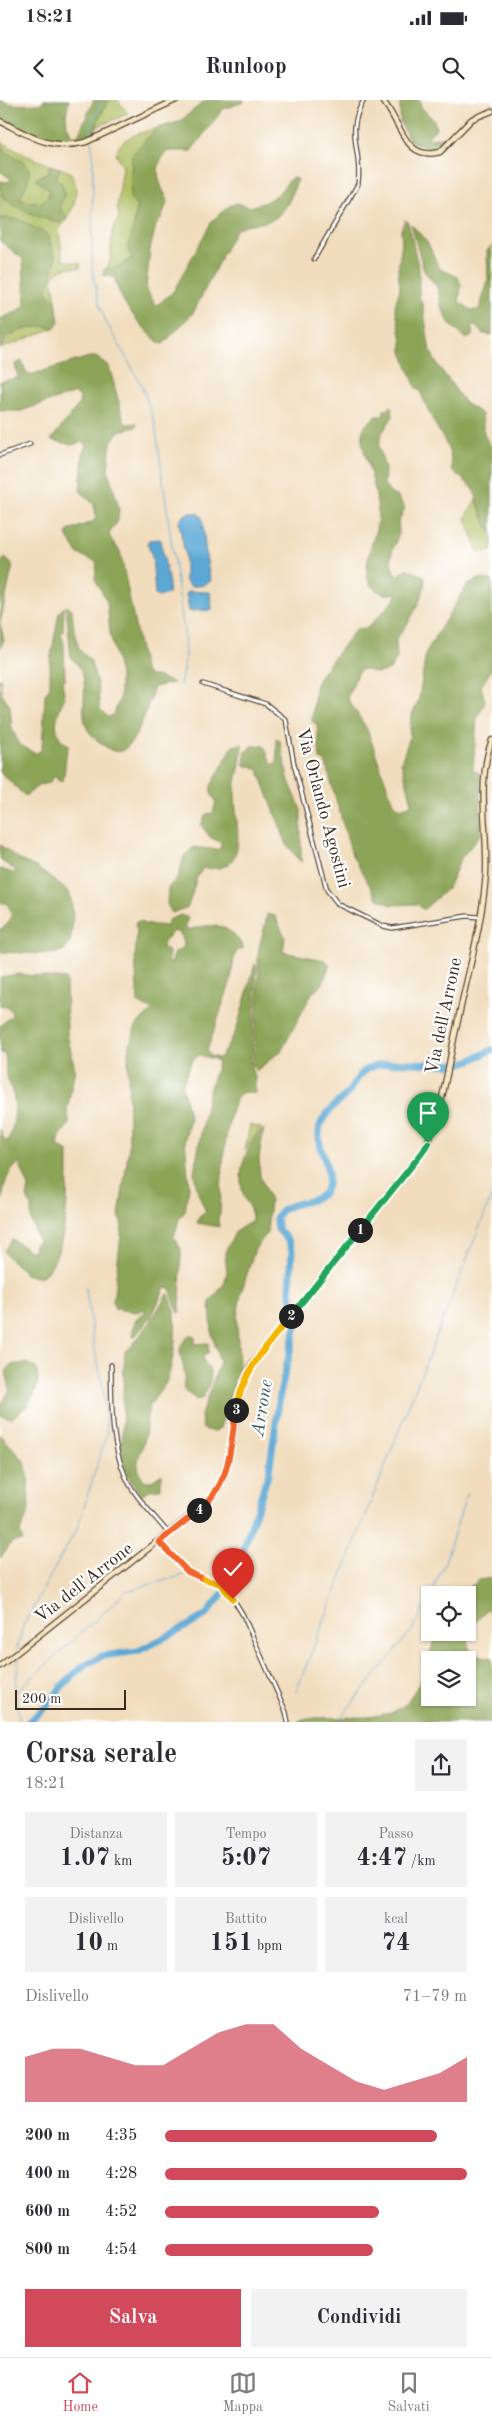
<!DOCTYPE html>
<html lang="it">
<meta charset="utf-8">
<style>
:root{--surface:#fff;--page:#f2f2f3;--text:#2b2b33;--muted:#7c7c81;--line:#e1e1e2;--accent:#d1495b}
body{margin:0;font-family:"Old Standard TT",serif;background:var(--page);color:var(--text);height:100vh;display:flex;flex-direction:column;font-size:19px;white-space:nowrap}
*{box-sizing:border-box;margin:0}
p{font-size:16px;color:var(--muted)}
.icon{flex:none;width:28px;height:28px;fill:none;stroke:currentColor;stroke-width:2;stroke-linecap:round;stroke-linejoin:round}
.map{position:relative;height:1622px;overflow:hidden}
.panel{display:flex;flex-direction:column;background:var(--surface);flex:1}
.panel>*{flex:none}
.fabs{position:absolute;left:421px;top:1486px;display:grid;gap:10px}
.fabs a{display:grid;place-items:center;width:55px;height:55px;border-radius:0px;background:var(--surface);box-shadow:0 1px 4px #0004;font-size:25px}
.scale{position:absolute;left:15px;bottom:12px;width:111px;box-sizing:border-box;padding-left:5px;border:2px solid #3b2a1e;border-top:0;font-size:14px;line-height:18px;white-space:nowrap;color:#3b2a1e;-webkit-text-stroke:4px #fff;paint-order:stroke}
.pin{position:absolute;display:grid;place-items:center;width:42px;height:42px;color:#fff;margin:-51px -21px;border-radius:50% 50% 50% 0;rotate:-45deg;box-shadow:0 0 5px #0007}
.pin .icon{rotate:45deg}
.km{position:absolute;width:25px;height:25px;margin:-12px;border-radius:50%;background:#222;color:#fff;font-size:14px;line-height:25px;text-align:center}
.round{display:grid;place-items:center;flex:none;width:52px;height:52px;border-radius:0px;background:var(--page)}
.summary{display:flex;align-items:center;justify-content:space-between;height:85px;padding:0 25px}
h1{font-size:28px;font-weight:800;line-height:38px}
.figures{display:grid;grid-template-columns:repeat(3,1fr);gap:8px;height:85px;padding:5px 25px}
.figures div{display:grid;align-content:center;border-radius:0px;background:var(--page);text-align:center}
.figures b{font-size:25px;font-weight:800}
.figures small{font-size:14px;font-weight:400}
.figures p{font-size:14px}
.chart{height:140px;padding:10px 25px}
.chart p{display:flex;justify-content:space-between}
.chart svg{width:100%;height:90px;margin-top:5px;fill:var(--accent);opacity:.7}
.action{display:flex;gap:10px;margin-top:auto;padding:10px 25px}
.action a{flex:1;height:58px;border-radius:0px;background:var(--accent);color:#fff;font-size:20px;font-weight:800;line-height:58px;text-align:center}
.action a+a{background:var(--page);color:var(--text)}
ul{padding:0 25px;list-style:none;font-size:16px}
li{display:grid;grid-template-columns:80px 60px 1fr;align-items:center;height:38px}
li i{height:12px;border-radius:6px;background:var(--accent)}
.status{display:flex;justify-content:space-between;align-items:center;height:35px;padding:0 25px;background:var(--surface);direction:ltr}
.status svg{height:14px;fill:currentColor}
header{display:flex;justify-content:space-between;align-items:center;height:65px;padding:0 25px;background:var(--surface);font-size:22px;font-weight:800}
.tabs{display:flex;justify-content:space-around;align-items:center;height:70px;border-top:1px solid var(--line);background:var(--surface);font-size:14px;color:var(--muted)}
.tabs a{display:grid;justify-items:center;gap:2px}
.tabs .selected{color:var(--accent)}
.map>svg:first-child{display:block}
.green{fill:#afbd60;stroke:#75743f}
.forest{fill:#8ba456;stroke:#63673a;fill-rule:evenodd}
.water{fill:#5ca8d5;stroke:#4c697a}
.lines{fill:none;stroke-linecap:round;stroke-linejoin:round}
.stream{stroke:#5ca8d5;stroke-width:1}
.river{stroke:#5ca8d5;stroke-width:7}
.street-casing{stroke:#564536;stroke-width:5.5}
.secondary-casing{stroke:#564536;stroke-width:7}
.street{stroke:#fff;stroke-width:3}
.secondary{stroke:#f8e7c3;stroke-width:4.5}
.split-1-casing{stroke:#fff;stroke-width:10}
.split-2-casing{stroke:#fff;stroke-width:10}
.split-3-casing{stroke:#fff;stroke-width:10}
.split-4-casing{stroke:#fff;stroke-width:10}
.split-5-casing{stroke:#fff;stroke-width:10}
.split-6-casing{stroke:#fff;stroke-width:10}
.split-1{stroke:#22a559;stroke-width:6}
.split-2{stroke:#22a559;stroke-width:6}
.split-3{stroke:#f5b400;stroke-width:6}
.split-4{stroke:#f0652b;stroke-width:6}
.split-5{stroke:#f0652b;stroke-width:6}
.split-6{stroke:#f5b400;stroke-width:6}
.labels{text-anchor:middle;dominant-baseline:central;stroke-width:4.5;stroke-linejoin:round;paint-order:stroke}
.street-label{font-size:18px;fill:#3b2a1e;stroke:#fff}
.water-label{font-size:19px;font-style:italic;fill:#485c67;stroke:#fff}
</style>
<div class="status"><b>18:21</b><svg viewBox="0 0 49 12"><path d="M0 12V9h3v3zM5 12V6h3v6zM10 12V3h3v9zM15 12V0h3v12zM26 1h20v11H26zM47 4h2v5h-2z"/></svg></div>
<header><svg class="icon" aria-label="back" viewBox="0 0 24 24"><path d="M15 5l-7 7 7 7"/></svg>Runloop<svg class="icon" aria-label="search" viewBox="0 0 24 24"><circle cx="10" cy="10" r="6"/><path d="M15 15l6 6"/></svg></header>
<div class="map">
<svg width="492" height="1622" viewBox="0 0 492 1622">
<rect width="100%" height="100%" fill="#fff"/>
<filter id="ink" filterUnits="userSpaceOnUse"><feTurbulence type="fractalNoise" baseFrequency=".02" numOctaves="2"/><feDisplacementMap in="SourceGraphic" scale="10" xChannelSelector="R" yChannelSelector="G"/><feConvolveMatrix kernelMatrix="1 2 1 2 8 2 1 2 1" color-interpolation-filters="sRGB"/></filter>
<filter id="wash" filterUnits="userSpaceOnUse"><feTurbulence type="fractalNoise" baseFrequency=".0096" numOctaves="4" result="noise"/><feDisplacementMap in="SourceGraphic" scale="20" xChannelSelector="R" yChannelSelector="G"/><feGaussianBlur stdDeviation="1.12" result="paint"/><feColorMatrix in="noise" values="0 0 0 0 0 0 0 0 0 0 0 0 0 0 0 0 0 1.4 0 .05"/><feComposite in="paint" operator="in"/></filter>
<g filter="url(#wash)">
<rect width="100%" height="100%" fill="#f1ddbd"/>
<path class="green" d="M109,0H118L128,14L96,27L98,20Z
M157,28L152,34L134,121L132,158L121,166L104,170L110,163L112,132L119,116L117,109L123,66L116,55C119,36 141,33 157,28Z
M0,41L25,55L50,65L49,68L51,70L37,78V80L49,89V96L39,104L37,102L22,101Z
M60,68L70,72C83,91 72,114 59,130L63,160L81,164L80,168C67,166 59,168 52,179L56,200L49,196L46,190C60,137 51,141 7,118L0,119V95H3L9,103L49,120L61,111L56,79Z
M43,226L54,228L0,249C13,231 21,229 43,226Z
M476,399L486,424L492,434V451L478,452L466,418Z
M250,1025L261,1028L245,1051Z"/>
<path class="forest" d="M0,0C13,7 27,4 41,4L44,0H69L66,15L67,26L72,36L78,35L94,0H109L98,19L96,31C62,54 31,32 0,16Z
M206,0H244V2L223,9L191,51H168C152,65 158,84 168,99L162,117L156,125L150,150L146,188L156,206L173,192L212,121L229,106L237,103L250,107L266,102L278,94L292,77L297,80C292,96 284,119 265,122C253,125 245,123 235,130L193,213L163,244L159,243C139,224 121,205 114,177L103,175L104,170L121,166L132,158L128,149L138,108L130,98L132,55L138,48L157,28L179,22Z
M400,0H420L421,7L434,20L436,29L428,36L430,39L452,35L451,38L440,47L429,49L410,41L400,22Z
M0,46C23,67 41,59 20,98L22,101L37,102L39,104L49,96V89L36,80L37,78L51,71L48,68L50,65L60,68L56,79L62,83L65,94L60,105L61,111L67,116L66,121L61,123C40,118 18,111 3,95H0V81L8,82L11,79L0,71Z
M7,118L20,120L47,134L56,159L47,190L49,196L56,200L59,222L54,228L43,226L25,229L8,236L0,248V219L18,211L25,205L23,159L0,141V119Z
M405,120L408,122L419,169V197L423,205L429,246L435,261L465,303L482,314L484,335L492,348V434L486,424L473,388L452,370C451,347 444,341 434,322C428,312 424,300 419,289L416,288L402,252V240L395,206L400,188L398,170L402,142L401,130Z
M411,124L428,143L439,168L458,177L461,186L459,202L472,210H479L488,181L487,151L492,145V235L483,234L474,225L471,228L474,235L466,239L450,224L442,209L437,187L424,171Z
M89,257H96L109,266L124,321L127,324L137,323L136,327L119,331L111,342L108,370L119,408L118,421L109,434L112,441L120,451L144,570L149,576H156L174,583L154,587C148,603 134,662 111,650C103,645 93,638 88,630C76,609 96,577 71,558L66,506L72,509L74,530L79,549L90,560L97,583L100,609L108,617L113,615L120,598V575L110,533L107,502L95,479L97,462L78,454L66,434L68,431L92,422L96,418L94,405L80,391L83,353L86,345L82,342L72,345L51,340L79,304L80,297L75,293L21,311H0V281L18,278L15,264L22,261L27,274H33Z
M392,306L393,316L382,333L379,346L385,369L384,385L391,394L397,396L405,408L398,422L399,434L392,451L391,463L395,474L399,475L407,469L424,476C429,490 407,528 396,538L397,558L390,570L378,573L363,569L358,572L347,598L367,629L393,703L401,709L411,705V699L401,662L409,640L411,617L419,599L426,552L467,485L479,479L492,480V569L481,586L485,602L477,618L473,670L480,673L481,734L461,758L448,788L423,810L418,804L392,805L377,798L352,755L325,661L320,659L317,625L312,621L315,587L320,576L356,529L367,528L395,499L396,493C388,495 385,495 378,491C353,479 378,436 378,416C378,401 373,382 369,367C366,356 361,345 362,334C363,326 370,321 376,316H384L383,311Z
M5,458L13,465L0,523L4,540L0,549V464Z
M64,507L63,531L61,534L64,543L65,579L62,583L65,598C56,612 50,637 69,645C64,658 66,669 63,681H59L55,675L49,683L39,685L27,695H24L0,672V578L1,592L10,606L12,629L19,644L34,653L39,652L42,648L45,594L50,587V562L59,512Z
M276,638L280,641L289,681L301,710V762L287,745L259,671L252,666H246L244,663L246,651L251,646H264L272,665L277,662Z
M242,644C243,661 235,677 235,694C235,724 252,775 203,768L197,777L188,807L172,813L167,804L168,788L178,777L184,756L194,747L217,750L221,747V743L210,737L201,725L206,714L213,713L216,701L211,693V686L233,646Z
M0,745L20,760L36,767L69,792C74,804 75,842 65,850L50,854L0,852V829C12,824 15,813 6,803H0V769L13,773L17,771L0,760Z
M267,814L275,816L285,837L283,852L324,860L330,864L322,885L312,893L282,950L256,971L253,965L259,870C255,847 264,837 267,814Z
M181,815L188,818L185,826L188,830C216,822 228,823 244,848L237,851L234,857L231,880L207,951L210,956L219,958L222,955L236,931L255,864L257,867L251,969L255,976V993C250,994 244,990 240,994C224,1010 221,1090 220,1114L218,1118L219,1127L197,1123L199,1117L206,1112L198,1093L194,1073L208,994L218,963L217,960L199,955L191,962L182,986L190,1019L185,1039L189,1087L185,1111L179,1119L174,1137L181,1149L180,1212L178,1213L170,1188L165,1187L152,1216L135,1236H132L135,1221L145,1212V1209L136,1212L115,1209L113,1202L122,1126L119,1116L129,1047L128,951L136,925L153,910L138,903L135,857L137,830L135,826L136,822L141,821L144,824L168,826V820ZM173,831L180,833L184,842L183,848L174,853L172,863L168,861L169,852L162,848L164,842Z
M18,874L66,879L67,933L75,970L67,1010L70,1023L60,1036L58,1047L68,1051C68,1082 70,1161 39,1178L25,1174C19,1163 11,1164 4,1151L12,1139L31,1152L38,1140L31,1121V1106L27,1098L29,1087L19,1063C8,1071 3,1085 3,1099L0,1100V1029L4,1039L8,1041C14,1028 17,1007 13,994C11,987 8,981 6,975C5,968 7,962 5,955L0,952V926L12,915L11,910L7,907L0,906V877Z
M264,1028L259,1058L260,1076L270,1100L267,1133L255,1149L241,1193L237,1217L239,1270L220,1328L214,1332L203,1329L201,1315L220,1262L212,1235L210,1202L224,1184L227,1173L225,1152L236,1131L252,1121C253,1110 247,1106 244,1096C235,1073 247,1044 264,1028Z
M167,1194H169C180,1217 175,1254 168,1278C165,1287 156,1295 151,1304C145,1316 147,1328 144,1342C142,1351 135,1360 139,1371C140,1375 143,1378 145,1381H152L162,1374C163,1379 159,1383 160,1389L149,1390L141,1395L127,1374L120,1346L122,1342C123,1311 123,1280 125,1251L129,1249L150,1223Z
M191,1234L195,1237V1244L208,1243L209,1252L203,1257C204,1264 208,1266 210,1271C213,1280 206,1290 203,1298L197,1300C175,1285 187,1288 184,1270C181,1253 174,1248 191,1234Z
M26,1263L36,1268C43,1289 28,1309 11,1318L0,1315V1308L10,1289L6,1272L10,1265Z
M0,1334L25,1362L28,1375L29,1411L20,1432L23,1441L12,1442L0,1458Z
M492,1478V1512L487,1510C474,1522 467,1531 469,1549L478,1555L492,1558V1622H298L300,1620L308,1618L368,1617L391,1613L406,1604L424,1576L436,1533L468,1532V1495H460L479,1480ZM430,1560H468V1598H430Z"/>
<path class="water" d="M189,413H197L202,417C205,438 205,460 211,481L201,486H190L185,480V455L179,422L183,416Z
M160,439L169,483L168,494L158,497L155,495L152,456L147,443L149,440Z
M189,491L210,492L212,510L189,511L186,493Z"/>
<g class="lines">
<path class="stream" d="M102,0L90,30L93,55L92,168L99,204L106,222L141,284L155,323L184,532L185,560L180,585
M430,1495L444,1465L467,1393
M17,1549L23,1526L78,1426L107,1333L102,1280L94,1247L86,1188
M19,1555L15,1593L20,1622
M296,1592L492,1095
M15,1593L111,1506L126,1491L184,1475
M337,1622L412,1530L430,1496"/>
<path class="river" d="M28,1622L47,1606L62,1586L83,1566L102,1556L138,1551L193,1523L207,1514L222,1494L233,1488L237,1482L243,1450L269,1372L280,1294L297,1222L290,1192L292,1150L289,1142L278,1129L276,1119C283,1097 318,1108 326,1089C335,1067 314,1048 320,1026C325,1013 337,1003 347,994C354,986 357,975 366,970C387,956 433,967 457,964C470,963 480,955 492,950"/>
</g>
</g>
<g filter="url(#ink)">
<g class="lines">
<defs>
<path id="street" d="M314,159L358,84C363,50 344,33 364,0
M0,355L30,344
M203,584L266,604L286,620L294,664L327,790L338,804L383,826L392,828L467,816L480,817
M111,1265C112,1302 110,1341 125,1375C134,1397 154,1415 169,1434
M159,1443L188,1473L220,1484L232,1497L243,1515L286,1612L288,1622"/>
<path id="secondary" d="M382,0C401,20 403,62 440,52L472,19L492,11
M0,21C30,36 50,51 86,42L176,0
M0,1566L211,1399C239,1363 230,1307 251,1265L422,1053C443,1015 447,967 457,925C467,875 483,823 486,772C488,729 476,682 492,640"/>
</defs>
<use href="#street" class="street-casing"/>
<use href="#secondary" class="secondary-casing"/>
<use href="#street" class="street"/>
<use href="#secondary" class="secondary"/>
</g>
</g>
<g class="lines" filter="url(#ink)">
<defs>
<path id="split-1" d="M360,1130L422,1053L428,1043"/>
<path id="split-2" d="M291,1216L360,1130"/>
<path id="split-3" d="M236,1310C243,1271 266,1246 291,1216"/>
<path id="split-4" d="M199,1410C231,1384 230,1349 236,1310"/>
<path id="split-5" d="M199,1410L159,1442L188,1472L204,1479"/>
<path id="split-6" d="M204,1479L220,1484L233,1499"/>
</defs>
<use href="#split-1" class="split-1-casing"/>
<use href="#split-2" class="split-2-casing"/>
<use href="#split-3" class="split-3-casing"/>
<use href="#split-4" class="split-4-casing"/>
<use href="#split-5" class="split-5-casing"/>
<use href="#split-6" class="split-6-casing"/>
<use href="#split-1" class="split-1"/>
<use href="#split-2" class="split-2"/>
<use href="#split-3" class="split-3"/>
<use href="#split-4" class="split-4"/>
<use href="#split-5" class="split-5"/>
<use href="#split-6" class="split-6"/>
</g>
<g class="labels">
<g class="street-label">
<text transform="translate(323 708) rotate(75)">Via Orlando Agostini</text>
<text transform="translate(444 916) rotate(-78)">Via dell'Arrone</text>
<text transform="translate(84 1483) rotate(-38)">Via dell'Arrone</text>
</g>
<g class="water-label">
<text transform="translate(263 1308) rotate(-81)">Arrone</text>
</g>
</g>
</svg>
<div class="fabs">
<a><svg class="icon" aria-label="locate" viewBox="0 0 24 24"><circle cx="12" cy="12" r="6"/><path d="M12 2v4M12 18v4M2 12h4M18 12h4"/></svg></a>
<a><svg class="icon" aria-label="layers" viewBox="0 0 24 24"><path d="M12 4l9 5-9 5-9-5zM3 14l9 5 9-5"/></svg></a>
</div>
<div class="scale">200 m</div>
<div class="pin" style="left:428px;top:1043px;background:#1e9e55"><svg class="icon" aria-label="arrive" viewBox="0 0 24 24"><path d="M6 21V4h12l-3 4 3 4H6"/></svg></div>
<div class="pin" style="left:233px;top:1499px;background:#d93025"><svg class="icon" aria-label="check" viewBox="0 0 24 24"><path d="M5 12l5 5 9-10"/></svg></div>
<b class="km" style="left:360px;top:1130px">1</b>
<b class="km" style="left:291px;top:1216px">2</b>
<b class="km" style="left:236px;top:1310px">3</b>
<b class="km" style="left:199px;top:1410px">4</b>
</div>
<section class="panel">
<div class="summary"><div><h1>Corsa serale</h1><p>18:21</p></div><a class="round"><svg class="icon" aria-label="share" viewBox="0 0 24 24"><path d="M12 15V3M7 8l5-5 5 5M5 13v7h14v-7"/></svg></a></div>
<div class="figures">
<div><p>Distanza</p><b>1.07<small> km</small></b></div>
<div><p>Tempo</p><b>5:07</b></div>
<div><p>Passo</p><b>4:47<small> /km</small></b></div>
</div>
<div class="figures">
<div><p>Dislivello</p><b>10<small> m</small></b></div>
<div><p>Battito</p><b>151<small> bpm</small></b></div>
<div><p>kcal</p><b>74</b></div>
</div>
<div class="chart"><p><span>Dislivello</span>71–79 m</p>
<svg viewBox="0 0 160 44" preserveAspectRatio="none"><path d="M0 44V22L10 18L20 18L30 22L40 26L50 26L60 18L70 10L80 6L90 6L100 18L110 26L120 34L130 38L140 34L150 30L160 22V44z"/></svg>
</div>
<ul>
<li><b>200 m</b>4:35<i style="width:90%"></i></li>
<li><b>400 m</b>4:28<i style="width:100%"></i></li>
<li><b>600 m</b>4:52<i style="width:71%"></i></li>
<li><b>800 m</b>4:54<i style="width:69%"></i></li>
</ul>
<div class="action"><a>Salva</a><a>Condividi</a></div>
</section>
<nav class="tabs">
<a class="selected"><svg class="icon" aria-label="home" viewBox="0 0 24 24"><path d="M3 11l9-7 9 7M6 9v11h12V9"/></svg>Home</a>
<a><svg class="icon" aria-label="map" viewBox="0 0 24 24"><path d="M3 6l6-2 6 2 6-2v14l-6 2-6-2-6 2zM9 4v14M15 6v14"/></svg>Mappa</a>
<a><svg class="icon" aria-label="saved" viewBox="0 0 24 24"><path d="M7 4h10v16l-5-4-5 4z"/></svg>Salvati</a>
</nav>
